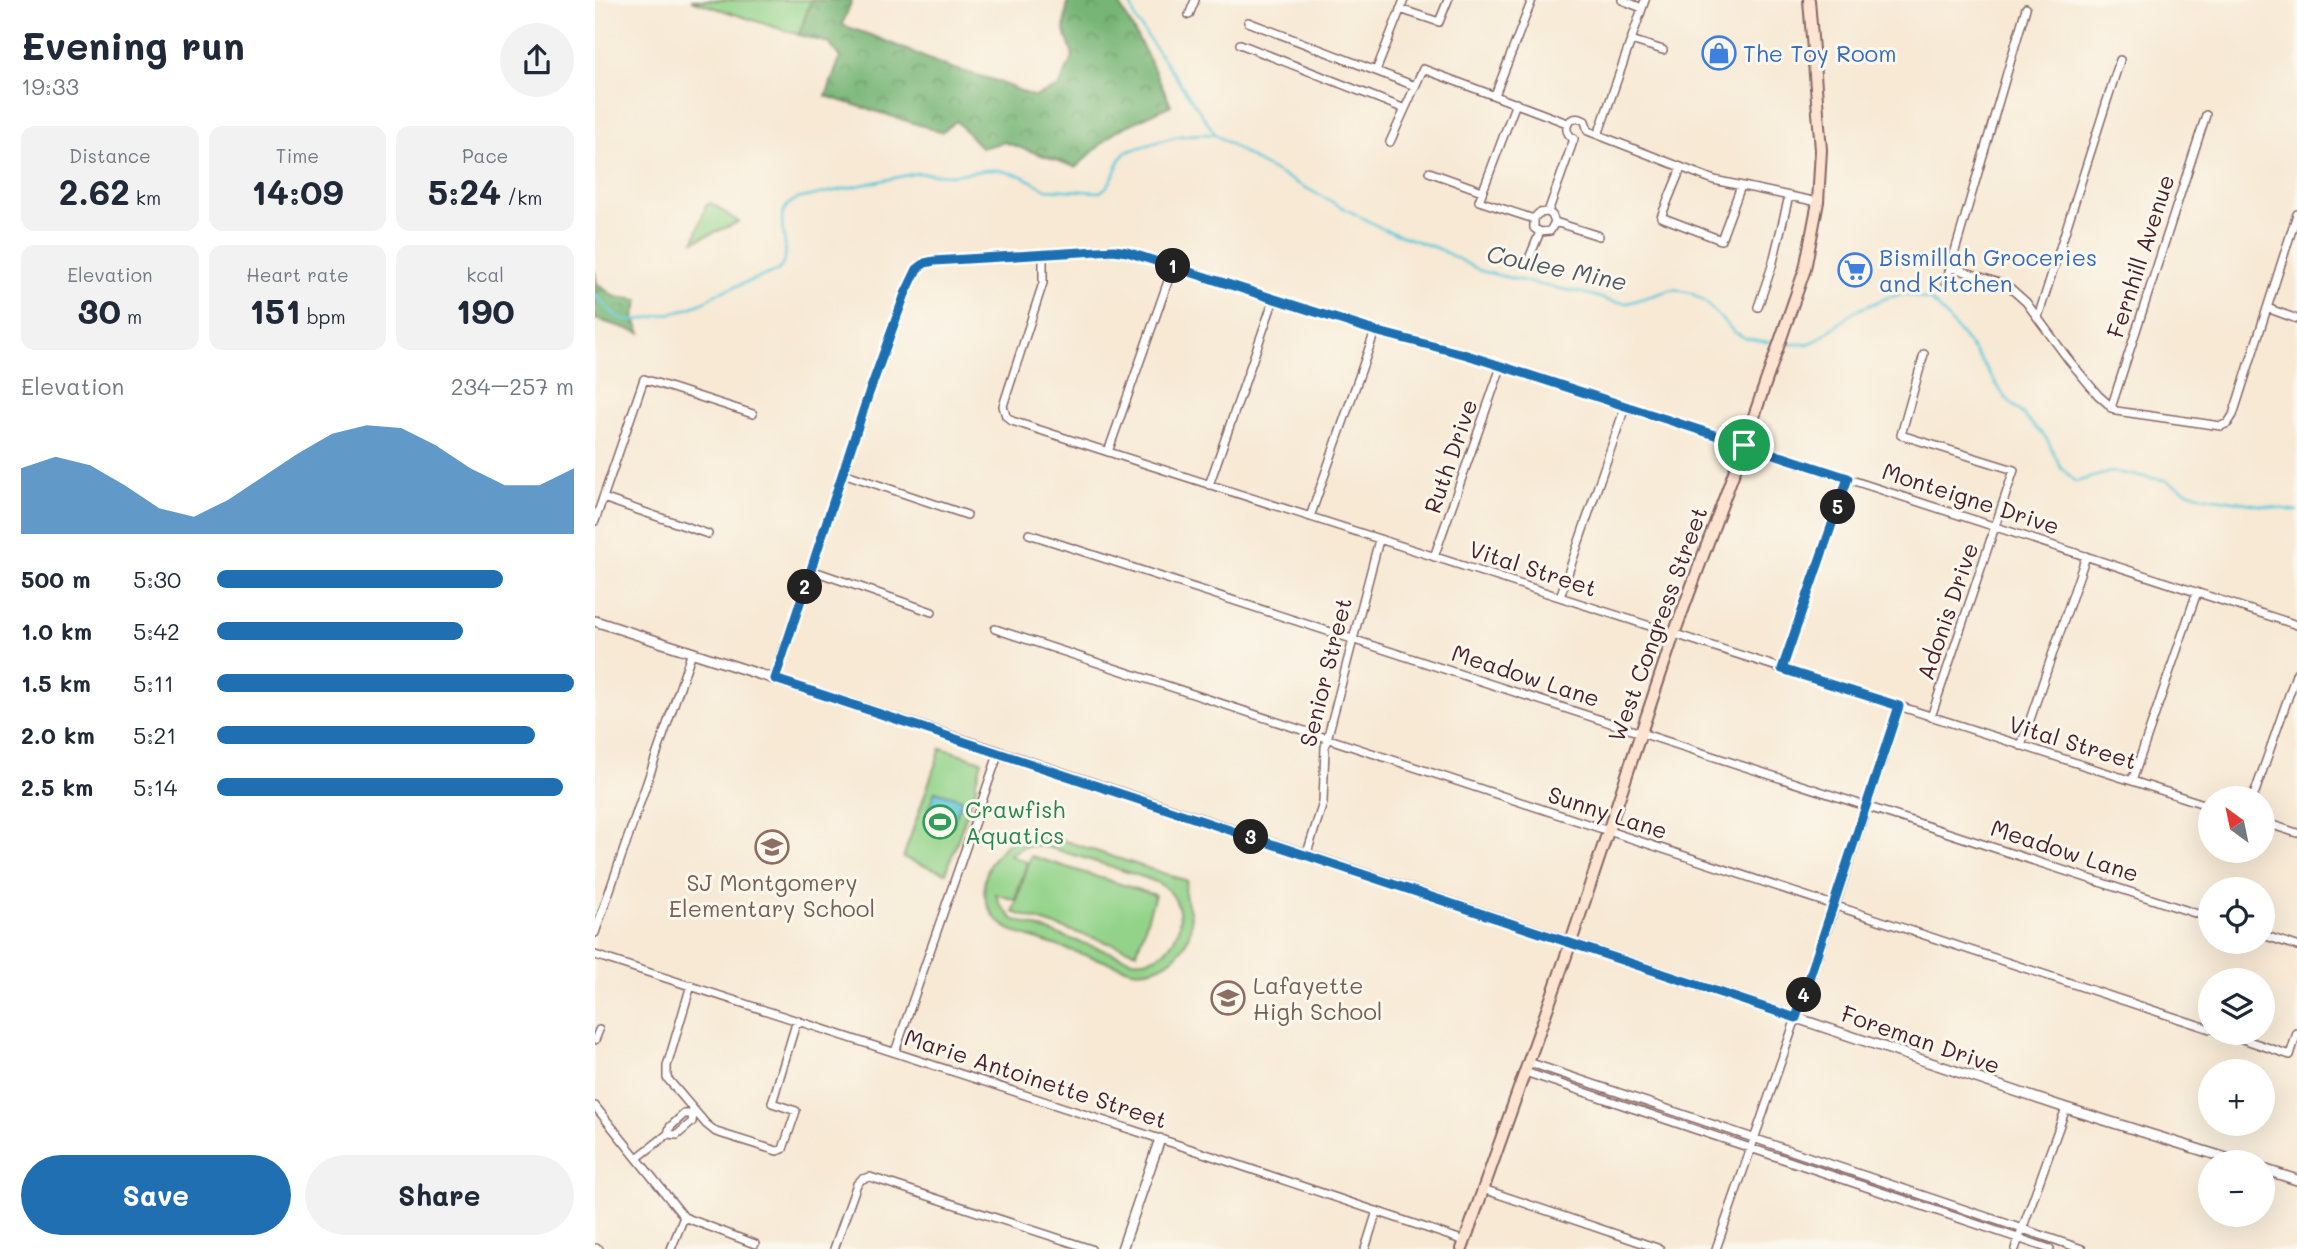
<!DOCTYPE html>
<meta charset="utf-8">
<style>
:root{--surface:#fff;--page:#f2f2f3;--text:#1f2937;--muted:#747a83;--accent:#1f6fb2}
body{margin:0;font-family:Mali,sans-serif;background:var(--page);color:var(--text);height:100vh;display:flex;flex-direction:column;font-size:26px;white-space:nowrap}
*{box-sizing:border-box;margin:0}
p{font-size:23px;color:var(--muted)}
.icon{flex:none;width:38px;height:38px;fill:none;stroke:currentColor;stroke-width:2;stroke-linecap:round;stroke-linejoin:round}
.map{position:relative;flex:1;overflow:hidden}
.drawer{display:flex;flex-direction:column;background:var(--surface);width:595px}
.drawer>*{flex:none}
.needle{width:46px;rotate:327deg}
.tools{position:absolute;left:1603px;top:786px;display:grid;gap:14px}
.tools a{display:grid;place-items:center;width:77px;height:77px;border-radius:50%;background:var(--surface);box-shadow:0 7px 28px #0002;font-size:35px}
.pin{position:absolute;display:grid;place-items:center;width:60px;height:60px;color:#fff;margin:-30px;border:4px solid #fff;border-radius:50%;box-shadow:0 2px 7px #0007}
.km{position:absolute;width:35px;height:35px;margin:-18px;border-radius:50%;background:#222;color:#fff;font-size:19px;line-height:35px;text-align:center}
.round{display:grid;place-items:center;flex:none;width:74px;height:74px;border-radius:37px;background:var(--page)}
.head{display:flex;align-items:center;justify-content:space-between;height:119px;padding:0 21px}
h1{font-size:38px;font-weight:700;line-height:52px}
.stats{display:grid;grid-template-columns:repeat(3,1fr);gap:10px;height:119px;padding:7px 21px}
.stats div{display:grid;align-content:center;border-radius:14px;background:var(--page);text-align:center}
.stats b{font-size:35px;font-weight:700}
.stats small{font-size:19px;font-weight:400}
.stats p{font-size:19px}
.chart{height:196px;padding:14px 21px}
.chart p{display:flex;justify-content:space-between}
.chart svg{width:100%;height:126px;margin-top:7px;fill:var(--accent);opacity:.7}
.primary-button{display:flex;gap:14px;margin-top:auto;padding:14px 21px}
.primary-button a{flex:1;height:80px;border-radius:42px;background:var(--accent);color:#fff;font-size:28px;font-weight:700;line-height:80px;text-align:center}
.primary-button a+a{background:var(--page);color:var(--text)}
ul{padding:0 21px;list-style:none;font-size:23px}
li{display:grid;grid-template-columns:112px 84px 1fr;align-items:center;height:52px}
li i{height:18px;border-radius:9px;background:var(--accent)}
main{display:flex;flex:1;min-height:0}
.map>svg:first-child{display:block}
.green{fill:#93d389;stroke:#6e795a;stroke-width:2;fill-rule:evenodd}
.forest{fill:url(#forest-crowns);stroke:#606a50;stroke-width:2}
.water{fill:#5fc8da;stroke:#547482;stroke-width:2}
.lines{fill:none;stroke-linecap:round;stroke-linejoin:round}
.stream{stroke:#5fc8da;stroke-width:2.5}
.minor-casing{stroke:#876666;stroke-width:10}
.tertiary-casing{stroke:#876666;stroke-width:12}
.secondary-casing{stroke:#876666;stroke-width:14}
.minor{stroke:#fff;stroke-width:7}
.tertiary{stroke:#fff;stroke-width:9}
.secondary{stroke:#fde4d1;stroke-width:10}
.route-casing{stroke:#fff;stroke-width:14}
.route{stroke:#1f6fb2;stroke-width:9}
.labels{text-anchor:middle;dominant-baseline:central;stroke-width:6;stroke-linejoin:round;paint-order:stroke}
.shop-label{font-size:23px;fill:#366cbe;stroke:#fbf7ec;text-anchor:start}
.street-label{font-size:23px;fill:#4a1f2b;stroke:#fbf7ec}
.leisure-label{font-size:23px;fill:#27864d;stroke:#fbf7ec;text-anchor:start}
.education-label{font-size:23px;fill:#785e54;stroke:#fbf7ec}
.water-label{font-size:24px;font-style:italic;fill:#515a68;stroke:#fbf7ec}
</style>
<main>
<section class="drawer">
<div class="head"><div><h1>Evening run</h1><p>19:33</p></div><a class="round"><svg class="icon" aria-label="share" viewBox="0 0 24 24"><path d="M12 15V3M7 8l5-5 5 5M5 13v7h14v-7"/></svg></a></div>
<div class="stats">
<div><p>Distance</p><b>2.62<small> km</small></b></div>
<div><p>Time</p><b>14:09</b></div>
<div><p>Pace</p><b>5:24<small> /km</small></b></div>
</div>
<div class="stats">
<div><p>Elevation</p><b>30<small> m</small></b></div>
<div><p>Heart rate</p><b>151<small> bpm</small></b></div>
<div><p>kcal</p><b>190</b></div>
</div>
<div class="chart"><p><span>Elevation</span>234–257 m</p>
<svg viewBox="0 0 160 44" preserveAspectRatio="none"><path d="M0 44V21L10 17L20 20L30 27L40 35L50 38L60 32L70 24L80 16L90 9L100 6L110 7L120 13L130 21L140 27L150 27L160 21V44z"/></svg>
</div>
<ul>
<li><b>500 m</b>5:30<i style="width:80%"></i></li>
<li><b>1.0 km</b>5:42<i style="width:69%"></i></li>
<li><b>1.5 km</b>5:11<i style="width:100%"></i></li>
<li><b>2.0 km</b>5:21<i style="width:89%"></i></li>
<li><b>2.5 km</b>5:14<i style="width:97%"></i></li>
</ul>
<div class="primary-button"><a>Save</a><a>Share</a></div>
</section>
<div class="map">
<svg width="1702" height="1249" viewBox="0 0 1702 1249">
<defs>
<pattern id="forest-crowns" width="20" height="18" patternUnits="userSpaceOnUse" patternTransform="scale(1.75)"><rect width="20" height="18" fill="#76b575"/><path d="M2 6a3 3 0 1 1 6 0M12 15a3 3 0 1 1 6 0" fill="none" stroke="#639360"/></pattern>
</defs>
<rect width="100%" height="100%" fill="#fbf7ec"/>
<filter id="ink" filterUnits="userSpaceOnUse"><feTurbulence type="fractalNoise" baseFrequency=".0143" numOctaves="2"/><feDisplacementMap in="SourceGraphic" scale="14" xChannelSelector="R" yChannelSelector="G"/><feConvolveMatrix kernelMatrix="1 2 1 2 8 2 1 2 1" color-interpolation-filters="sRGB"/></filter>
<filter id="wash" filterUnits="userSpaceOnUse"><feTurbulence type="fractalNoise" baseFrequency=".00686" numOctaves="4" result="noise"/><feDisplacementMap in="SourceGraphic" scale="28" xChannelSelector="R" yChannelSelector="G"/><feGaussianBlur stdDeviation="1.57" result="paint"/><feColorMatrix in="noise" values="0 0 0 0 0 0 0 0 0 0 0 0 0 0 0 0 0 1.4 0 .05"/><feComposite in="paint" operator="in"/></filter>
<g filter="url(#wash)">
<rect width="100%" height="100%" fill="#f7e9d4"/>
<path class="green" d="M96,0H216L204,35Z
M116,203L144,222L99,241L111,206Z
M346,748L387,761L380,784L382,785L351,873L308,858Z
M437,834L458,837L592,881C586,899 595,901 596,918C597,951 567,974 537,970L422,933C369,911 385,843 437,834ZM440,845L456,848C480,855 504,863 529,871C540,875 554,878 565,884C604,908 580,966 537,960L418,919L405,905L401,894L420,900L432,862L414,855L428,847Z
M436,856L560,895L542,952L418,912Z"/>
<path class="forest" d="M216,0H257L247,25L281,37L350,66L402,81L439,97L464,87L478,56L469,29L473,0H522L552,55L576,105L521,131L481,167L409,142L387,148L361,121L347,132L231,96L245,58L234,43L204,35Z
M0,272L2,284L21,297L44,300L39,318L46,333L0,319Z"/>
<path class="water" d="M340,791L367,799L358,826L332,815Z"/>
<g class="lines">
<path class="stream" d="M534,0L541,20L621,135L664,163L790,230L844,249L886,271L941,284L993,294L1018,302L1033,303L1079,289L1096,293L1109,301L1138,331L1150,338L1179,343
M0,295C12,307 20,321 39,321L87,311L110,302L120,294L182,271C206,251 168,214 202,199L322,173L356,175L392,170H404L427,176L451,189L505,192C522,182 518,164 531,152C560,143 590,130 621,135
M1189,344H1213L1224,339L1260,311L1294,297L1311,294L1336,301L1345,309L1381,353L1410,397L1452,439L1465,466L1480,482L1516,472L1525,473L1570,480L1592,491L1607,496L1702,511"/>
</g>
</g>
<g filter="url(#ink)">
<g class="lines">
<defs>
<path id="minor" d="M1027,0L1047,8
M805,9L844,22L853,0
M594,15L600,0
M653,22L820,86
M1036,40L1068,50
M645,44L810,109
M781,71L809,0
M900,95L937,0
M921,103L884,201L939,219
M993,131L1119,180L1223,202
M1003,135L1050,0
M979,139C964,130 975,112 990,121L993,131
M795,142L828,69L972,123
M1086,168L1066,217L1126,240L1146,186
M834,172L887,191
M953,212L979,139
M953,212L957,215L960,222L1004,236
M945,232L939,228V218L944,213L953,212
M945,232L955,231L960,222
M448,256V283L408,406L411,416L417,421L1615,806
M935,256L945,232
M1356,267L1413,286L1431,302L1473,359L1503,395L1521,411L1626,426L1633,423L1638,415L1702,214
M1351,282L1431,8
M1163,307L1177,266L1194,196
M1672,308L1702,319
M1443,317L1525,60
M1329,354L1306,435L1419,470L1336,717
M1516,408L1611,115
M513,452L578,267
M248,473L372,515
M614,485L679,299
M8,498L113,534
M715,517L780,331
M0,521L49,379L158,414
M434,534L1615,918
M839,557L906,367
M216,570L337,612
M965,597L1030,407
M400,629L1615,1029
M1187,669L1253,478
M179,679L273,396L310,294L322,269L329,263L339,261L519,250L532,252L780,331L872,355L1702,625
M1426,746L1491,556
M1537,781L1602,592
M1658,798L1702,672
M1668,822L1702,833
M711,856L728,803L730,747L784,540
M0,933L97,652
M1668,935L1702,946
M0,955L605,1152L870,1241
M96,985L72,1066V1078L111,1124L121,1132L182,1151L188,1149L201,1111L177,1103L202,1020
M1627,1032L1695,1055L1702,1033
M0,1040L4,1030
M300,1052L404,752
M933,1062L1487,1249
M930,1072L1455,1249
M0,1106L89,1217L76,1249
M42,1158L73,1134L75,1127L89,1114H98L97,1122L82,1135L73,1134
M888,1189L1065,1249
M89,1217L160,1244
M0,1248L4,1249
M239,1249L262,1184L267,1179L275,1177L496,1249
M770,1249L782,1211
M1121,1249L1240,906L1304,707
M1420,1249L1471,1108"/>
<path id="tertiary" d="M0,621L404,752L1471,1108L1644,1162
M1668,1169L1702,1180
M527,1249L565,1139"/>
<path id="secondary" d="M867,1249L976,942L1079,634L1149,445L1210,269L1223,202L1226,150L1214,0"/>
</defs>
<use href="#minor" class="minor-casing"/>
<use href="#tertiary" class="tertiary-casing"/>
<use href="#secondary" class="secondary-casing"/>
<use href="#minor" class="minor"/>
<use href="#tertiary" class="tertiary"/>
<use href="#secondary" class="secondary"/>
</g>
</g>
<g class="lines" filter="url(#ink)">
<defs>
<path id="route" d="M519,250L532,252L780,331L872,355L1253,478L1187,669L1304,706L1201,1018L180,679L273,396L310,294L322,269L330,263L339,261Z"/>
</defs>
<use href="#route" class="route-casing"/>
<use href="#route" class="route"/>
</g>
<defs>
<symbol id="shop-ring" viewBox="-11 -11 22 22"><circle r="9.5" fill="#fbf7ec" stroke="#3f7fe0" stroke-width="1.5"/><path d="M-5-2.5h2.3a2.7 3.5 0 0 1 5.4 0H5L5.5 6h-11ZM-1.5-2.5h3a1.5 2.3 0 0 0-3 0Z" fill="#3f7fe0"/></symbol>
<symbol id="supermarket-ring" viewBox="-11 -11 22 22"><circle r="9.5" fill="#fbf7ec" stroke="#3f7fe0" stroke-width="1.5"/><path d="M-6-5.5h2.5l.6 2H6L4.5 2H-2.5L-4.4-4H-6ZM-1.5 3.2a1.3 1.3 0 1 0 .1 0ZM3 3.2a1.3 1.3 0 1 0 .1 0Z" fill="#3f7fe0"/></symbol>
<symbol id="stadium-ring" viewBox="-11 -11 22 22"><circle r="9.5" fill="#fbf7ec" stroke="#2e9e5b" stroke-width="1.5"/><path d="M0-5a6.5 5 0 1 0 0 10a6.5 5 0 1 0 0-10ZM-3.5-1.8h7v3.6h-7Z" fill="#2e9e5b"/></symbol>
<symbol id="school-ring" viewBox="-11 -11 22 22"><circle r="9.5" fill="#fbf7ec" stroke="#8d6e63" stroke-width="1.5"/><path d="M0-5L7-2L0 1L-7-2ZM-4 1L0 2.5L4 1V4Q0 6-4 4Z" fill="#8d6e63"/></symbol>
</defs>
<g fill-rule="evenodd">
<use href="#shop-ring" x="1105" y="34" width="38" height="38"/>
<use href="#supermarket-ring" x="1241" y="251" width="38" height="38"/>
<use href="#stadium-ring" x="326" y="803" width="38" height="38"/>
<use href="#school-ring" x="158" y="828" width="38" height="38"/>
<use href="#school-ring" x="614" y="979" width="38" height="38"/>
</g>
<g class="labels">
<g class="shop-label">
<text x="1148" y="53">The Toy Room</text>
<text x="1284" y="257">Bismillah Groceries<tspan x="1284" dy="26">and Kitchen</tspan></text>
</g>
<g class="street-label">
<text transform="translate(1545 256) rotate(-72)">Fernhill Avenue</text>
<text transform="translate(855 456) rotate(-71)">Ruth Drive</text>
<text transform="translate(1376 498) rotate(18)">Monteigne Drive</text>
<text transform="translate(938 568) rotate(18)">Vital Street</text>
<text transform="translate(1352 611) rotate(-71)">Adonis Drive</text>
<text transform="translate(1062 624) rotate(-70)">West Congress Street</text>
<text transform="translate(730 672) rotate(-76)">Senior Street</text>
<text transform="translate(931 675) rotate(18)">Meadow Lane</text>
<text transform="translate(1478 742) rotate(17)">Vital Street</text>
<text transform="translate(1013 812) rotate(18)">Sunny Lane</text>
<text transform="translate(1470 850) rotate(18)">Meadow Lane</text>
<text transform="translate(1326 1039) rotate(19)">Foreman Drive</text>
<text transform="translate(441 1078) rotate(18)">Marie Antoinette Street</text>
</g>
<g class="leisure-label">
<text x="370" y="809">Crawfish<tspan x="370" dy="26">Aquatics</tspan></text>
</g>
<g class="education-label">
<text x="177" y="882">SJ Montgomery<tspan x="177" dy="26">Elementary School</tspan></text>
<text x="658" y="985" text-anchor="start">Lafayette<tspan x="658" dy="26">High School</tspan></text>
</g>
<g class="water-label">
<text transform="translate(962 267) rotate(12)">Coulee Mine</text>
</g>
</g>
</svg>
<div class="tools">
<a><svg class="needle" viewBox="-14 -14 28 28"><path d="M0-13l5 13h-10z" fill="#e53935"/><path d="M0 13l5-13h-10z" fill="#747a83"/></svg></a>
<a><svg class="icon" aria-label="locate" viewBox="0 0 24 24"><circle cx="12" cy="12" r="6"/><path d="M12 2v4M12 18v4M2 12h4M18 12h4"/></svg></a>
<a><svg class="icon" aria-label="layers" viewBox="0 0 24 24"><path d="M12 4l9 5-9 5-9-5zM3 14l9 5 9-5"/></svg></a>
<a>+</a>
<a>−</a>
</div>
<div class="pin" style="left:1149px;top:445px;background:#1e9e55"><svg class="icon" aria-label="arrive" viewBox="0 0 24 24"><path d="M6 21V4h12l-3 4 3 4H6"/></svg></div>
<b class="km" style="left:578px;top:266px">1</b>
<b class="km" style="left:210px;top:587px">2</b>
<b class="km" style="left:656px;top:837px">3</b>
<b class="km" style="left:1209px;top:995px">4</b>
<b class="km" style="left:1243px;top:507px">5</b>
</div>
</main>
